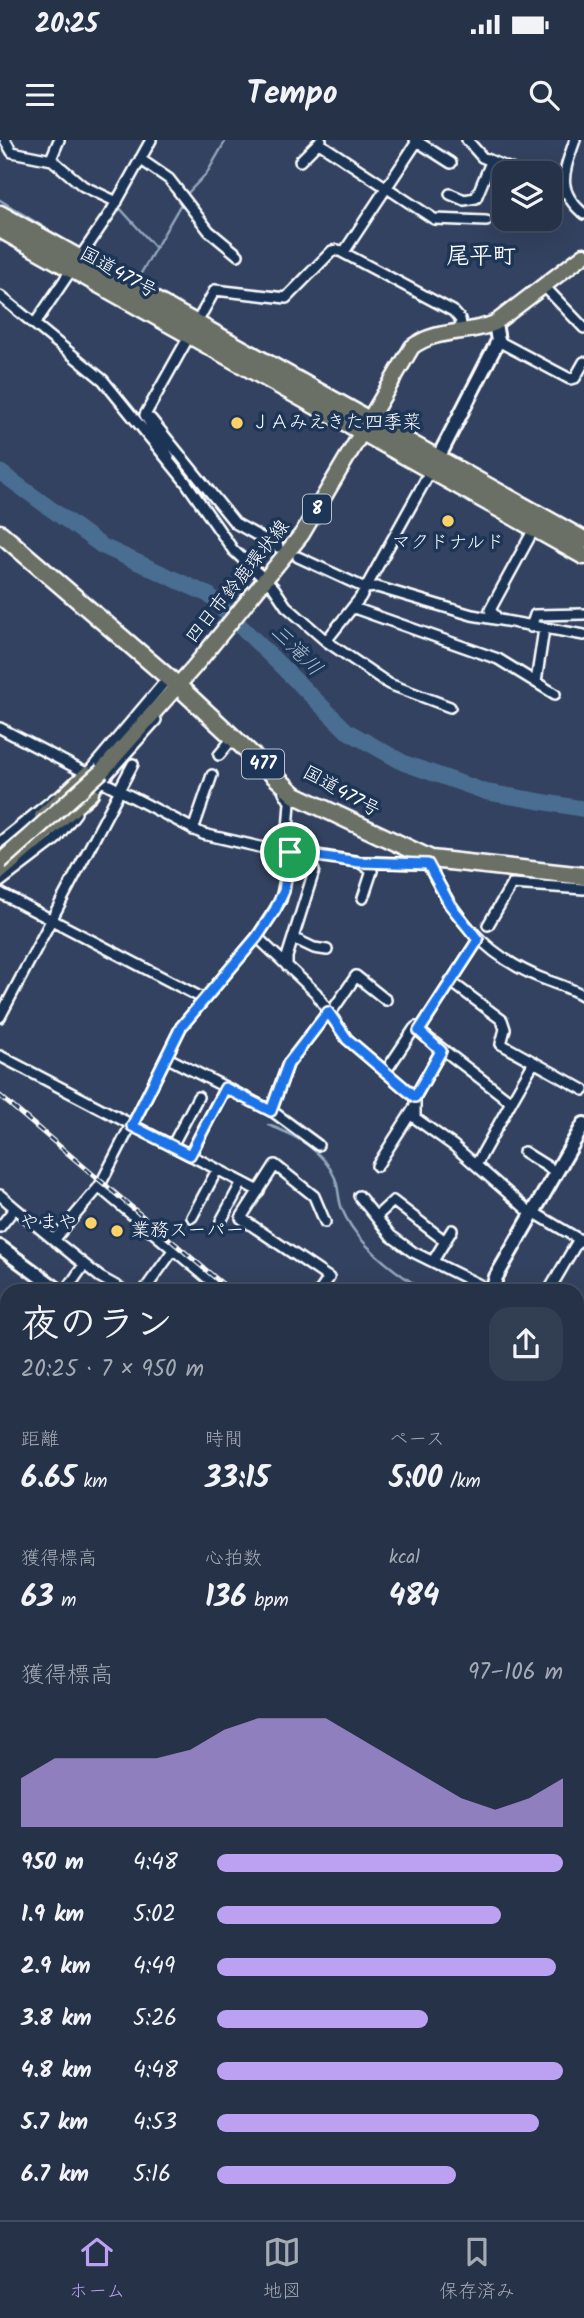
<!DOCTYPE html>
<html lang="ja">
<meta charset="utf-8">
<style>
:root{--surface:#263248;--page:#323e52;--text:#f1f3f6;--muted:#a4aab4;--line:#424d60;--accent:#bca0f2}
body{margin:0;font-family:Kalam,"Klee One",sans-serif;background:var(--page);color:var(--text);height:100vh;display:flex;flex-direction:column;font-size:26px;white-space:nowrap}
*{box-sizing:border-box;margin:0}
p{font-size:23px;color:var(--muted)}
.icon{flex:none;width:38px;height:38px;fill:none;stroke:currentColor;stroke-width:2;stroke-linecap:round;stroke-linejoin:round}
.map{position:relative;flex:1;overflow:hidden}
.sheet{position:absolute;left:0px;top:1144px;width:584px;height:936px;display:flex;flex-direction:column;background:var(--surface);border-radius:21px 21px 0 0;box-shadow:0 7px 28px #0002,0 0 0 2px var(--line)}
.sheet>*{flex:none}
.fabs{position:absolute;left:492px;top:21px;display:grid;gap:14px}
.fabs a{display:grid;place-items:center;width:70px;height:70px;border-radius:14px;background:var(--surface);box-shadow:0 7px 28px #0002,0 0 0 2px var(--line);font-size:35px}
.pin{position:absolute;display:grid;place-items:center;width:60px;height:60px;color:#fff;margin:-30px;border:4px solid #fff;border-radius:50%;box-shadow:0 2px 7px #0007}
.round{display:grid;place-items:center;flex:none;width:74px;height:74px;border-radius:21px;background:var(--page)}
.overview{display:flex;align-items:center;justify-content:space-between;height:119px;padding:0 21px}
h1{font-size:38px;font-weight:800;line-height:52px}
.metrics{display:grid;grid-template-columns:repeat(3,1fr);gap:10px;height:119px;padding:7px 21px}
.metrics div{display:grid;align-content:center}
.metrics b{font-size:30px;font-weight:800}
.metrics small{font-size:19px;font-weight:400}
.metrics p{font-size:19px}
.chart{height:196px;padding:14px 21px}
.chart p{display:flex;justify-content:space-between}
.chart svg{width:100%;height:126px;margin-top:7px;fill:var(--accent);opacity:.7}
ul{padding:0 21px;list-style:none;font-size:23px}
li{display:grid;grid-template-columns:112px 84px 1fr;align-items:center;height:52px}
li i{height:18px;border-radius:9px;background:var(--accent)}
.status{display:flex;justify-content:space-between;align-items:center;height:49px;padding:0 35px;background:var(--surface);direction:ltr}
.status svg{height:19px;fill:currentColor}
header{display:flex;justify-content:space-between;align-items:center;height:91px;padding:0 21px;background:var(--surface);font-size:32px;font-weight:800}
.menu{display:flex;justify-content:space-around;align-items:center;height:98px;border-top:2px solid var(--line);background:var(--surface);font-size:19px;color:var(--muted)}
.menu a{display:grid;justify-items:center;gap:4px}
.menu .on{color:var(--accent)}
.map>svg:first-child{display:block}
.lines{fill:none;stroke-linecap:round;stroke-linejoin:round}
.stream{stroke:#92a8bd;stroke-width:2.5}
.river{stroke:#4a6e91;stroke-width:16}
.street-casing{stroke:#fff;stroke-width:14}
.secondary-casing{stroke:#fff;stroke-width:18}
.primary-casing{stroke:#fff;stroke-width:19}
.highway-casing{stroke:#fff;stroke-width:21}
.street{stroke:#1d3557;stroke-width:9}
.secondary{stroke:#1d3557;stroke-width:12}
.primary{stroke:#6b7065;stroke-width:14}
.highway{stroke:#6b7065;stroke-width:16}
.rail-casing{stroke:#fff;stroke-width:5}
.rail{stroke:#1d3557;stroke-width:2.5;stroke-dasharray:8;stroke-linecap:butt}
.primary-bridge-casing{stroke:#fff;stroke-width:19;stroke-linecap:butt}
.primary-bridge{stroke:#6b7065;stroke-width:14}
.route-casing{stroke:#fff;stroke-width:14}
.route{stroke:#1a73e8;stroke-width:9}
.poi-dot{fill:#ffd166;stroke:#1d3557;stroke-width:2.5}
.labels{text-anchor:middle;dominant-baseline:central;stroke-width:7;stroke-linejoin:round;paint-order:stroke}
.shield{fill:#1d3557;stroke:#bbc2cd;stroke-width:2}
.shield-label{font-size:18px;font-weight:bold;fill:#fff}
.street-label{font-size:19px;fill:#fff;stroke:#1d3557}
.poi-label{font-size:19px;fill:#fff;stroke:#1d3557;text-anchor:start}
.water-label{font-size:21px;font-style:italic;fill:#aebece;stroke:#1d3557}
.quarter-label{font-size:23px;font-weight:bold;fill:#fff;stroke:#1d3557}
</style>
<div class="status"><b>20:25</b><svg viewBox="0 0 49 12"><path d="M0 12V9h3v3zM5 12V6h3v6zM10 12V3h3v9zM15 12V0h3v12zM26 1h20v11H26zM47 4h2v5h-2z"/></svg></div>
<header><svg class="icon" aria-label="menu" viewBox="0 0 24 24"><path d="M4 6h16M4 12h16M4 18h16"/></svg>Tempo<svg class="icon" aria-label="search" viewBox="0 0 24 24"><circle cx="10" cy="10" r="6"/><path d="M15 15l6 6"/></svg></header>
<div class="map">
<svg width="584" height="2080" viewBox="0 0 584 2080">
<rect width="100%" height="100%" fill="#334260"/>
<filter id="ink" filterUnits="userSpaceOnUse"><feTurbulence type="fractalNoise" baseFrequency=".0143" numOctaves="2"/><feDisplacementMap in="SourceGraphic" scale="14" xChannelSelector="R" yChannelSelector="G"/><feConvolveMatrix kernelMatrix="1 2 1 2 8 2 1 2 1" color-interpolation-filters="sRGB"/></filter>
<g filter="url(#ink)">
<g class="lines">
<path class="stream" d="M185,56L207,33L226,0
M0,60L79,109
M118,66L155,107
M136,142L182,62
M175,163L196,174
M244,201L367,268
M381,276L423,301
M268,985C294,994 324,1011 335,1038C339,1048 338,1059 342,1069C356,1104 396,1133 427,1152
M578,1316L584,1329"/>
<path class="river" d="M0,332L102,406L209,455L347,591L404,623L486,652L584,669
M0,1975L7,1977
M129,2074L135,2080"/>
<defs>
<path id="street" d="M5,0L12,12L52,20
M59,0L51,19L83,46L117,62
M415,0L451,23
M467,0L482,17L520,33
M575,0C564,32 555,50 584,74
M319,3L434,79L486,81
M140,19L169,39L209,91L238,115
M300,21L321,0
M550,46L565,53
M450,54L464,60L476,58L491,22
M344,112L418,0
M543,145L584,188
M0,156L103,240L185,341L233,410L274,448L286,466L326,501L389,544L450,567
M36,182L112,70L151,0
M498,201L570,239L575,238L584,222
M151,279L235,383L278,407
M169,317L145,275L215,150L286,158L332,111L338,110L453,171L460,179L462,190
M298,417L365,448L377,447L472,475L584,495
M354,468L498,519L555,554
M498,479L490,470L534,389
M531,487L535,475L584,474
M326,501L360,458L431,330
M536,542L544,489
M0,588L203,694L308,718L314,731L287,817V826
M219,615L234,597
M87,634L168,538
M119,650L133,624
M88,656L156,580
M193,690L212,635
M0,702L55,658
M304,713L359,722L428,724
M359,722L372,731L363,758
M428,724C452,774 482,812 534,835C551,843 568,846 584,856
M0,742L55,700L76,673
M0,753L202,858
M488,785L512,744L584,749
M257,797L316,853L347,899L415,957V978L454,1006L532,1074
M293,798L314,808L327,810
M450,841L502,880L505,889L501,904L584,950
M330,874L356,836L386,860
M0,877L120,650
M0,916L259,1051
M168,918L272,971L318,1005
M386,931L414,889L416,887L419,891
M415,957L441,911
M511,962L534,922
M271,971L288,924L328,872
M132,986L181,887L257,797L281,760L290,712L287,705L290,662L284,652
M172,1006L198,957
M524,1012L556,1032
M190,1015L225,948
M476,1025L511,962L419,891L478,800
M377,1026L414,968
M99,1047L131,985
M0,1055L15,1068
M359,1056L391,1096L413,1112L492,1151
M533,1072L582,1101
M377,1076L393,1061L445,1101
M192,1077L217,1030
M221,1081L242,1042
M0,1087L15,1068L54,1100L99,1047L224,1152
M54,1100L100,1137L127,1152
M433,1121L452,1090
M65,1152L84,1125
M143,1152L174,1109
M319,1152L329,1138L241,1078L275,1025L314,1056L325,1082
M548,1152L579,1099
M0,1163L7,1172L0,1178
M0,1229H7
M0,1257L7,1245
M578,1282L584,1287
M0,1351L7,1346
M0,1388L7,1392
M0,1449L7,1453
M578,1552L584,1542
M0,1557L7,1565
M578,1622L584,1612
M0,1639L7,1637
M578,1692L584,1695
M0,1790L7,1789
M578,1870L584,1873
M578,1900L584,1904
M0,1928L7,1931
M0,1959L7,1962
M578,1984H584
M0,1996L7,2000L0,2021
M578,2050L584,2038
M364,2074L371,2079
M96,2080L97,2074
M254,2080L256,2074
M325,2080L330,2074
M506,2080L510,2074
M560,2080L564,2074"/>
<path id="secondary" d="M438,318L498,201L495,183
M0,1107L61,1152
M492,1152L496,1137L584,984
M578,1390V1402
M578,1536L584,1540"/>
<path id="primary" d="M102,631L194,527L302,394L412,207C437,188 468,195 495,183L584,115
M42,676L87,634
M0,732L91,653"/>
<path id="highway" d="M0,74L584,400
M0,89L584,416
M0,393L177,545L295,655L431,719L584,736"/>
</defs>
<use href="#street" class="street-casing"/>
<use href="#secondary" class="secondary-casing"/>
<use href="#primary" class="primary-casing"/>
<use href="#highway" class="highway-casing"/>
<use href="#street" class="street"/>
<use href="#secondary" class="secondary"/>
<use href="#primary" class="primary"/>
<use href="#highway" class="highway"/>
<defs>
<path id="rail" d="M0,956L232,1152
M578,1443L584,1448"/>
</defs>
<use href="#rail" class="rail-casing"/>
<use href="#rail" class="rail"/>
<defs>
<path id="primary-bridge" d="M0,722L102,631"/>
</defs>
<use href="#primary-bridge" class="primary-bridge-casing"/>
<use href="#primary-bridge" class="primary-bridge"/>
</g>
</g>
<g class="lines" filter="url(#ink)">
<defs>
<path id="route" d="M290,712L359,722L428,724L450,765L478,800L419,891L441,911L415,957L347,899L328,872L288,924L271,971L225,948L190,1015L132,986L181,887L257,797L275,770L284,751Z"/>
</defs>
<use href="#route" class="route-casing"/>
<use href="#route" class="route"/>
</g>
<g class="poi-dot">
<circle cx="237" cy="283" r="7"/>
<circle cx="448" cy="381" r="7"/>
<circle cx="91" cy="1083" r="7"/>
<circle cx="117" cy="1091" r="7"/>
</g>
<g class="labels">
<g class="shield">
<rect x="303" y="354.5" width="28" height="29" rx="5"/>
<rect x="242" y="609.5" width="42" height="29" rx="5"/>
</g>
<g class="shield-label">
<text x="317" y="369">8</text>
<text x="263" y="624">477</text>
</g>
<g class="street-label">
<text transform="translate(118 133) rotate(29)">国道477号</text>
<text transform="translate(238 442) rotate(-51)">四日市鈴鹿環状線</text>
<text transform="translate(341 652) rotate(29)">国道477号</text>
</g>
<g class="poi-label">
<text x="251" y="283">ＪＡみえきた四季菜</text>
<text x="448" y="403" text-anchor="middle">マクドナルド</text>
<text x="77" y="1083" text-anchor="end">やまや</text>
<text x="131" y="1091">業務スーパー</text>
</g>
<g class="water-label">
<text transform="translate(296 511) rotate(45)">三滝川</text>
</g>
<g class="quarter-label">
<text x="481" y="117">尾平町</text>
</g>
</g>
</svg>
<div class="fabs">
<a><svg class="icon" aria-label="layers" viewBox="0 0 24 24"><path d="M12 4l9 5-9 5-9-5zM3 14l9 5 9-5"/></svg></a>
</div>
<div class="pin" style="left:290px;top:712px;background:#1e9e55"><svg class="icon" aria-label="arrive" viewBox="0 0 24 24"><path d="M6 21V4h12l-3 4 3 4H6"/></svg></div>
<section class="sheet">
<div class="overview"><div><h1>夜のラン</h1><p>20:25 · 7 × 950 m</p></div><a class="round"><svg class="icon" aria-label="share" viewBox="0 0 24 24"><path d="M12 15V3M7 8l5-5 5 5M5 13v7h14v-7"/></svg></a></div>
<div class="metrics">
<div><p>距離</p><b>6.65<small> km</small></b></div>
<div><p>時間</p><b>33:15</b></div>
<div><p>ペース</p><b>5:00<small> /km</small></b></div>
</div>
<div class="metrics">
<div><p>獲得標高</p><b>63<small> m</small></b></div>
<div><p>心拍数</p><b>136<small> bpm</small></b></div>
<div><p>kcal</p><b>484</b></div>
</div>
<div class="chart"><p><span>獲得標高</span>97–106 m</p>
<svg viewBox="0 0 160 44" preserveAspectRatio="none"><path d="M0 44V27L10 20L20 20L30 20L40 20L50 17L60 10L70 6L80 6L90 6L100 13L110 20L120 27L130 34L140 38L150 34L160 27V44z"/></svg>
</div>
<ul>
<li><b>950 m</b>4:48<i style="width:100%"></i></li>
<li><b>1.9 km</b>5:02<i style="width:82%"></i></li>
<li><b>2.9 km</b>4:49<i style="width:98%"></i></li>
<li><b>3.8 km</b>5:26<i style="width:61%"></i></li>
<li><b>4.8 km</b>4:48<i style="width:100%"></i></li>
<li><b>5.7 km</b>4:53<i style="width:93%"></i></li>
<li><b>6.7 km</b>5:16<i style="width:69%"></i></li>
</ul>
</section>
</div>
<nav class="menu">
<a class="on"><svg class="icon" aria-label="home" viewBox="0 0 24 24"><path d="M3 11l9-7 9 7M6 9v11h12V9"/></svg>ホーム</a>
<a><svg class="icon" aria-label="map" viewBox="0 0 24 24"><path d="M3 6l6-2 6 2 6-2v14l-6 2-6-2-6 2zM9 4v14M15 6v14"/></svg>地図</a>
<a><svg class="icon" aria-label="saved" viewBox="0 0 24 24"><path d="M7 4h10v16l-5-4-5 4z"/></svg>保存済み</a>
</nav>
